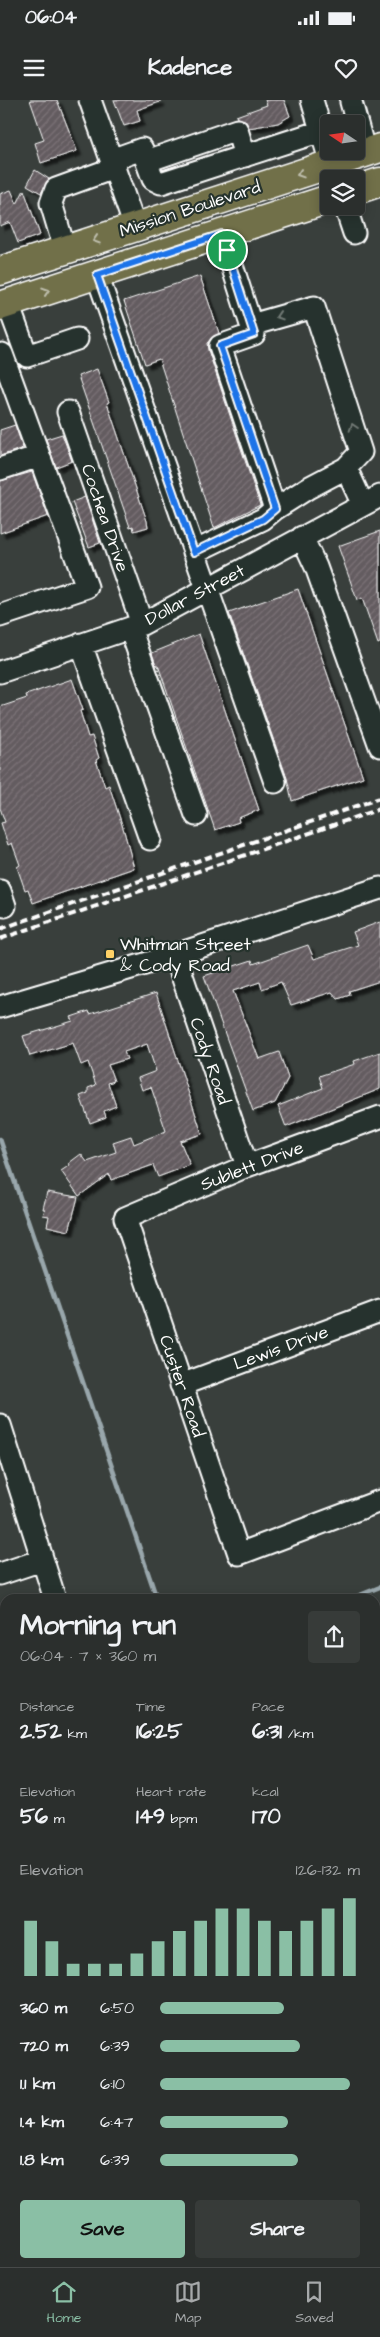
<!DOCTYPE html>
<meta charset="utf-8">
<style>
:root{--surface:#2b2f2d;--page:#373b39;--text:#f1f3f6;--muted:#a6a9aa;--line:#474a49;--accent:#8abfa5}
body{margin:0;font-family:"Architects Daughter",sans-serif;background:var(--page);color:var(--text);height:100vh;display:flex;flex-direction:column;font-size:19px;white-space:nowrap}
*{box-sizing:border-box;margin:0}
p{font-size:16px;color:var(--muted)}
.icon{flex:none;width:28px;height:28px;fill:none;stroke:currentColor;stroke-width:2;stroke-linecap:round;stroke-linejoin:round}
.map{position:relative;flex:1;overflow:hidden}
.drawer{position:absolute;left:0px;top:1494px;width:380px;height:674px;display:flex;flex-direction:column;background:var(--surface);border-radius:15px 15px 0 0;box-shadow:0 2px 12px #0003,0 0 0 1px var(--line)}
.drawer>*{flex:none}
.needle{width:32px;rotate:283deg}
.buttons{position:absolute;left:320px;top:15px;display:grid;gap:10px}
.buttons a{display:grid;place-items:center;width:45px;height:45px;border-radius:5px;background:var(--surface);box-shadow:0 2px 12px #0003,0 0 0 1px var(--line);font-size:25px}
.pin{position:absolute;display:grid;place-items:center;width:42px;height:42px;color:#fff;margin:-21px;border:2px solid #fff;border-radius:50%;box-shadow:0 1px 5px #0007}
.round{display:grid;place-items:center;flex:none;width:52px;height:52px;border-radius:5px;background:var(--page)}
.summary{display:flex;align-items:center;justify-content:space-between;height:85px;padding:0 20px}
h1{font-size:28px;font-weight:700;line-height:38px}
.stats{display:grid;grid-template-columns:repeat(3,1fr);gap:8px;height:85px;padding:5px 20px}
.stats div{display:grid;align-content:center}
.stats b{font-size:21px;font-weight:700}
.stats small{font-size:14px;font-weight:400}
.stats p{font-size:14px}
.chart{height:140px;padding:10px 20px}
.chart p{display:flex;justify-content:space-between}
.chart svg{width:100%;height:90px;margin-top:5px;stroke:var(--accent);stroke-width:6}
.button{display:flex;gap:10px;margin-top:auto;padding:10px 20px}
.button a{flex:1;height:58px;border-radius:5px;background:var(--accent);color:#111;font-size:20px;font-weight:700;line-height:58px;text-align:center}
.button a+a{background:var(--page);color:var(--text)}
ul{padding:0 20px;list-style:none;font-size:16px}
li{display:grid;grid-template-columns:80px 60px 1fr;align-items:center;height:38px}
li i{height:12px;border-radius:6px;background:var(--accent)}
.status{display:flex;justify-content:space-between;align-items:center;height:35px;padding:0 25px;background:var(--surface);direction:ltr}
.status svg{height:14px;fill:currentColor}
header{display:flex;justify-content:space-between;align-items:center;height:65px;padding:0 20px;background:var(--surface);font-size:22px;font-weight:700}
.tabs{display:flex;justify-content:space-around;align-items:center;height:70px;border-top:1px solid var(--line);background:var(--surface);font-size:14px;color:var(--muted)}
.tabs a{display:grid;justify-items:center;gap:2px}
.tabs .on{color:var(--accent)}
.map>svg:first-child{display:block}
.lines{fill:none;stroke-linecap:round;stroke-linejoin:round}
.stream{stroke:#99a7ac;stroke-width:4.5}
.building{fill:url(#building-hatch);stroke:#fff;filter:url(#shadow)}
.minor-casing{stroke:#fff;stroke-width:25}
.major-casing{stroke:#fff;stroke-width:31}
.minor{stroke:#26332d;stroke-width:21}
.major{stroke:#71704a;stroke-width:28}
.rail{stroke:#fff;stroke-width:4;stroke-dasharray:8 4;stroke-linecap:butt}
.oneway{stroke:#bfbfae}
.oneway2{stroke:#727a76}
.route-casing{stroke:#fff;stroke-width:10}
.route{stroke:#1a73e8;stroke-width:6}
.poi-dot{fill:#ffd166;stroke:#26332d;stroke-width:2}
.labels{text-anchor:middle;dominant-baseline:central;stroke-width:4.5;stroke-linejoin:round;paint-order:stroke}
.street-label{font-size:18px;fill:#fff;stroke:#26332d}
.poi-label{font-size:18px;fill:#fff;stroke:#26332d;text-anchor:start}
</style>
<div class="status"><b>06:04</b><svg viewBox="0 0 49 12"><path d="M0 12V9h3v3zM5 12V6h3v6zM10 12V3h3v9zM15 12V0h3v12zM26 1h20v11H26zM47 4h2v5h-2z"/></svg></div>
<header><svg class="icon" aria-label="menu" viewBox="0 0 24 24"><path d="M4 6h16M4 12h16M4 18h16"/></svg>Kadence<svg class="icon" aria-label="heart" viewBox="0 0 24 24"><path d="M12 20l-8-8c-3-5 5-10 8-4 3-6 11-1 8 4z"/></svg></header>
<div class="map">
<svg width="380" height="2167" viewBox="0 0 380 2167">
<defs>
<pattern id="building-hatch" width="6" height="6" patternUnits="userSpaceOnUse" patternTransform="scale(1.25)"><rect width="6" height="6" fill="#645b60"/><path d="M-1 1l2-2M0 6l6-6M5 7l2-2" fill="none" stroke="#7b7478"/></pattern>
<filter id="shadow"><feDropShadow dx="4.5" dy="4.5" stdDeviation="1" flood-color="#0009"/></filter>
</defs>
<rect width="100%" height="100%" fill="#393f3c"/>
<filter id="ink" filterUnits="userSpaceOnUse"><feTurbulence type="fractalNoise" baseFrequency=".02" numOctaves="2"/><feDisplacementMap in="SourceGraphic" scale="10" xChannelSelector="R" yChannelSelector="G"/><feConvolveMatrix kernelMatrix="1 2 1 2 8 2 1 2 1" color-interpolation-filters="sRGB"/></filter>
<g filter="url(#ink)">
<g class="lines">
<path class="stream" d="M0,1039L157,1499
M350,1499L380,1487"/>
</g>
<path class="building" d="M30,0H57L77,51L41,63L35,43L44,40Z
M114,0H160V2L137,10L140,21L124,26Z
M265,0H284L290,16L278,23L249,28L245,20L237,18L236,16L267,5Z
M35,70L49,79L41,93L27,85Z
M11,90L17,104L24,90L40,135L18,143L10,122L0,126V94Z
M200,176L219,233L207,243L208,250L260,405L214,428L159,259L145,264L124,201Z
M97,269L109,302L107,303L147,421L148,427L134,431L133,426L130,427L78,276Z
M15,325L23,348L0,356V330Z
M62,334L72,361L56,367L46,339Z
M32,372L48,416L0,433V381Z
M85,397L100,443L89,447L72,402Z
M380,431V543L378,544L362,498L357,500L338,446Z
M298,489L363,677L292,701L287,678L229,513Z
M199,534L259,710L238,718L239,722L215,730L158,565H156L152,553Z
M72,579L83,610L80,611L88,637L92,636L99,658L96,660L105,687L109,685L124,731L134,768L33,803L28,789L25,790L17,767L20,765L12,743L8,745L1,723L5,722L0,708V607L27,598L26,595Z
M380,822V881L349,891L350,895L338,899L332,892L291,905L281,882L262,889L260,882L233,891L259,959L279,952L288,978L275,1003L253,1011L204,876L252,860L253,864L308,845L314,859L358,845L353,832Z
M156,893L202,1034L180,1041L190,1065L158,1077L153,1065L111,1080L109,1074L79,1096L61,1071L70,1065L69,1063L81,1054L87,1062L116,1052L113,1042L131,1036L134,1044L166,1031L151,987L142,990L138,978L156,971L147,944L124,952L127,959L108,965L114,981L108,983L116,1006L104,1011L106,1017L90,1023L80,996L88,993V988L96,985L88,962L81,965L73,943L30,956L23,936L73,921L71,917L89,911L90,914Z
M380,952V989L286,1027L278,1006L323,988L319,976L355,964L354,961Z
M47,1092L78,1097L69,1131L47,1126L49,1116L43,1115L45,1109H43Z"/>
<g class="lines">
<defs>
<path id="minor" d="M90,0L135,127
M312,0L331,64
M351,2L365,53
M111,60L142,49L153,79L161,83L321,31
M147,61L237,30L245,56
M345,106L354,133
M222,134L254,234L220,246L275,409L308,388L346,368L363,405
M65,150L51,103L56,89L114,68
M97,175L275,682
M8,204L27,256L77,239
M251,225L314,207L361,352L346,368
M68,312L142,524
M0,369L39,356
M302,437L316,467L380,646
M194,452L263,419L275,409
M0,516L87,487L2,254
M130,528L196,715
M81,544L150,739
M0,572L142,524L380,396
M0,791L5,806
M175,855L247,1066
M0,907L175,855L380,788
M380,1017L247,1066L125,1118L239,1454L380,1401
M181,1285L380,1211
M0,1325L55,1499
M0,1474L42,1460
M375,1615L380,1613
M0,1662L5,1660
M375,1787L380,1802
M0,1847L5,1845
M375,1871L380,1869
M0,1934L5,1948
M375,1953L379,1964
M375,2107L380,2122
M78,2162L79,2167
M229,2162L230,2167
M284,2162L286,2167
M356,2162L357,2167"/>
<path id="major" d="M356,90L380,82
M0,171L380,48
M0,206L329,99"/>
</defs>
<use href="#minor" class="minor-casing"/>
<use href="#major" class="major-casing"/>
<use href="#minor" class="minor"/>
<use href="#major" class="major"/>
<path class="rail" d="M0,829L380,698
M0,839L380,709"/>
</g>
<defs><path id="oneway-chevron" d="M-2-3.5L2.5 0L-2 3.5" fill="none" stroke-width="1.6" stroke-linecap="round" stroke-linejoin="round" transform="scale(1.25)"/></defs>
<g class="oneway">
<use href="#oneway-chevron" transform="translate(300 74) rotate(162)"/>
<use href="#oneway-chevron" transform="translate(96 140) rotate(162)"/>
<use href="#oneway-chevron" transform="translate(46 191) rotate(-18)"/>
</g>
<g class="oneway2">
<use href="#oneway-chevron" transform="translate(279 216) rotate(162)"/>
<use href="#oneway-chevron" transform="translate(353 327) rotate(-108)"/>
</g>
</g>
<g class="lines" filter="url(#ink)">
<defs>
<path id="route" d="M222,134L254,234L220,246L275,409L263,419L194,452L97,175Z"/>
</defs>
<use href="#route" class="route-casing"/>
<use href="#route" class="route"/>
</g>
<rect class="poi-dot" x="105" y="849" width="10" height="10" rx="2.5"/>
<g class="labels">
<g class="street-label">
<text transform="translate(190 109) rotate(-18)">Mission Boulevard</text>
<text transform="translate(105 418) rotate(71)">Cochea Drive</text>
<text transform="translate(195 495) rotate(-28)">Dollar Street</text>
<text transform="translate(210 961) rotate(71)">Cody Road</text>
<text transform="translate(252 1066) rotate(-21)">Sublett Drive</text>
<text transform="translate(281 1248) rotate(-20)">Lewis Drive</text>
<text transform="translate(182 1286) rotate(71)">Custer Road</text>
</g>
<g class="poi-label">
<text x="120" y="844">Whitman Street<tspan x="120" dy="21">&amp; Cody Road</tspan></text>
</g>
</g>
</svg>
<div class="buttons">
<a><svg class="needle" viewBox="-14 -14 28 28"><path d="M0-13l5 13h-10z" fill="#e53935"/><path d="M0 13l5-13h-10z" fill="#a6a9aa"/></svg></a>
<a><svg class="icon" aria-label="layers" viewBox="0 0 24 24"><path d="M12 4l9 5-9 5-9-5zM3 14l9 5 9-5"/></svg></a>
</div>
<div class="pin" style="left:227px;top:150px;background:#1e9e55"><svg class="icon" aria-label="arrive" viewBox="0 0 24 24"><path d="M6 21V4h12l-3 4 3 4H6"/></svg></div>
<section class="drawer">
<div class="summary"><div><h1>Morning run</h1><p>06:04 · 7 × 360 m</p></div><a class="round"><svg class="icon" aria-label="share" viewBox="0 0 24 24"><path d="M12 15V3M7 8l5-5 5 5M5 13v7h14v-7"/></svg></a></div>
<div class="stats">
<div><p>Distance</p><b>2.52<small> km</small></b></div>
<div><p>Time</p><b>16:25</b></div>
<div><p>Pace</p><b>6:31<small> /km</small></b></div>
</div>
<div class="stats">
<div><p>Elevation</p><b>56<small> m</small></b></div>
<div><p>Heart rate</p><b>149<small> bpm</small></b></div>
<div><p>kcal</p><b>170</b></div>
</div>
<div class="chart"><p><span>Elevation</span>126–132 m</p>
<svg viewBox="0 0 160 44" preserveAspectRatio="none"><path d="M5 44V17M15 44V27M25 44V38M35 44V38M45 44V38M55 44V33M65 44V27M75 44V22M85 44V17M95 44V11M105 44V11M115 44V17M125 44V22M135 44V17M145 44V11M155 44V6"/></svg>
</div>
<ul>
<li><b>360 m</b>6:50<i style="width:62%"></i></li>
<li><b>720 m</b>6:39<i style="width:70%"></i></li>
<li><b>1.1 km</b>6:10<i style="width:95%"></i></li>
<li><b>1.4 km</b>6:47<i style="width:64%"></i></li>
<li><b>1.8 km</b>6:39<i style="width:69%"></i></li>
</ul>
<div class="button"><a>Save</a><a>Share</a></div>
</section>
</div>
<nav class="tabs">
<a class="on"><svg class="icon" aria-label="home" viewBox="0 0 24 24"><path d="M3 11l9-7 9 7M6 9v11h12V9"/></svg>Home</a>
<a><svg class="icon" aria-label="map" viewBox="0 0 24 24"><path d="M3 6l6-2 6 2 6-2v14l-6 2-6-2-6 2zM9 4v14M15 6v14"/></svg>Map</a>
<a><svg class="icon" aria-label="saved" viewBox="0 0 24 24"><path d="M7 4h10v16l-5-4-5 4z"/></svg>Saved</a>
</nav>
